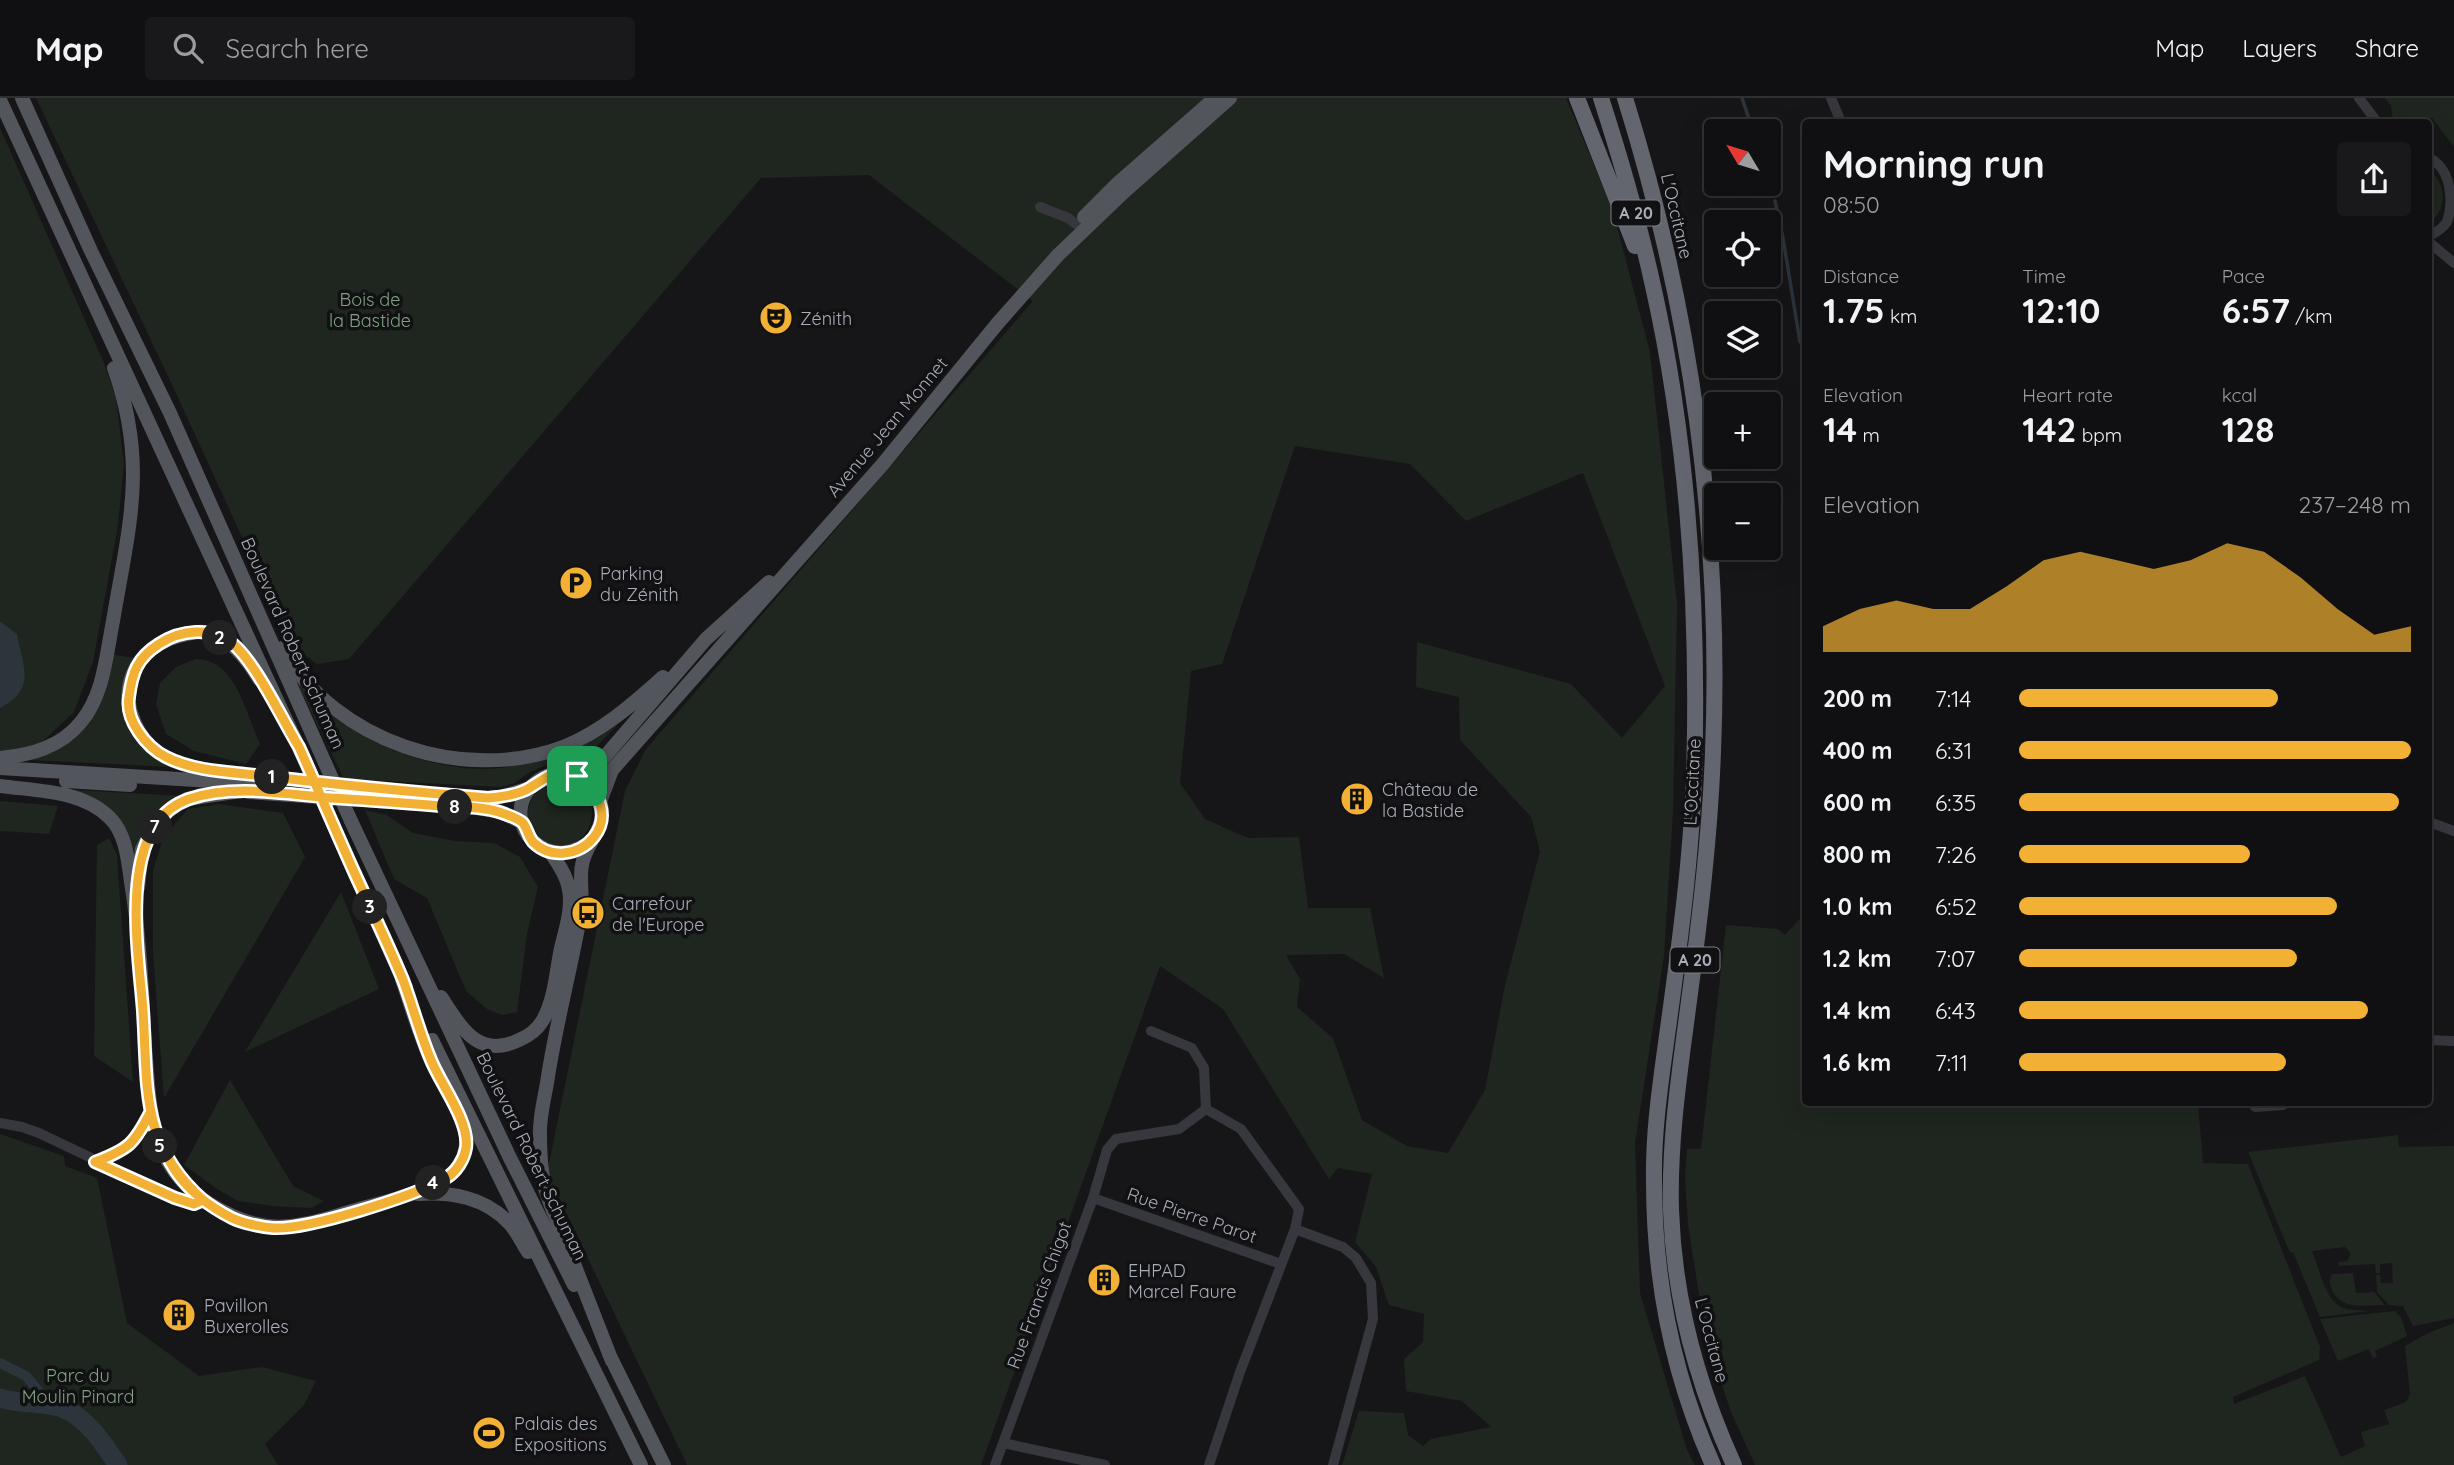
<!DOCTYPE html>
<meta charset="utf-8">
<style>
:root{--surface:#101012;--page:#19191b;--text:#f1f3f6;--muted:#9c9d9f;--line:#303032;--accent:#f2b134}
body{margin:0;font-family:Quicksand,sans-serif;background:var(--page);color:var(--text);height:100vh;display:flex;flex-direction:column;font-size:26px;white-space:nowrap}
*{box-sizing:border-box;margin:0}
p{font-size:23px;color:var(--muted)}
.icon{flex:none;width:38px;height:38px;fill:none;stroke:currentColor;stroke-width:2;stroke-linecap:round;stroke-linejoin:round}
.map{position:relative;flex:1;overflow:hidden}
.sheet{position:absolute;left:1802px;top:21px;width:630px;height:987px;display:flex;flex-direction:column;background:var(--surface);border-radius:7px;box-shadow:0 7px 28px #0002,0 0 0 2px var(--line)}
.sheet>*{flex:none}
.needle{width:46px;rotate:308deg}
.controls{position:absolute;left:1704px;top:21px;display:grid;gap:14px}
.controls a{display:grid;place-items:center;width:77px;height:77px;border-radius:7px;background:var(--surface);box-shadow:0 7px 28px #0002,0 0 0 2px var(--line);font-size:35px}
.pin{position:absolute;display:grid;place-items:center;width:60px;height:60px;color:#fff;margin:-30px;border-radius:14px;box-shadow:0 4px 10px #0006}
.km{position:absolute;width:35px;height:35px;margin:-18px;border-radius:50%;background:#222;color:#fff;font-size:19px;line-height:35px;text-align:center}
.round{display:grid;place-items:center;flex:none;width:74px;height:74px;border-radius:7px;background:var(--page)}
.head{display:flex;align-items:center;justify-content:space-between;height:119px;padding:0 21px}
h1{font-size:38px;font-weight:700;line-height:52px}
.metrics{display:grid;grid-template-columns:repeat(3,1fr);gap:10px;height:119px;padding:7px 21px}
.metrics div{display:grid;align-content:center}
.metrics b{font-size:35px;font-weight:700}
.metrics small{font-size:19px;font-weight:400}
.metrics p{font-size:19px}
.chart{height:196px;padding:14px 21px}
.chart p{display:flex;justify-content:space-between}
.chart svg{width:100%;height:126px;margin-top:7px;fill:var(--accent);opacity:.7}
ul{padding:0 21px;list-style:none;font-size:23px}
li{display:grid;grid-template-columns:112px 84px 1fr;align-items:center;height:52px}
li i{height:18px;border-radius:9px;background:var(--accent)}
header{display:flex;align-items:center;gap:42px;box-sizing:border-box;height:98px;padding:0 35px;background:var(--surface);border-bottom:2px solid var(--line)}
header strong{font-size:33px}
nav{display:flex;gap:38px;margin-inline-start:auto;font-size:24px}
.search{width:490px;height:63px;background:var(--page);display:flex;align-items:center;gap:18px;box-sizing:border-box;padding:0 24px;border-radius:7px;color:var(--muted);font-size:26px}
.map>svg:first-child{display:block}
.green{fill:#1e261f;fill-rule:evenodd}
.water{fill:#2c353c}
.lines{fill:none;stroke-linecap:round;stroke-linejoin:round}
.stream{stroke:#2c353c;stroke-width:3.5}
.canal{stroke:#2c353c;stroke-width:10}
.river{stroke:#2c353c;stroke-width:19}
.minor{stroke:#37383d;stroke-width:10}
.major{stroke:#53555c;stroke-width:14}
.highway{stroke:#63666e;stroke-width:16}
.major-bridge{stroke:#53555c;stroke-width:14}
.route-casing{stroke:#fff;stroke-width:14}
.route{stroke:#f2b134;stroke-width:9}
.labels{text-anchor:middle;dominant-baseline:central;stroke-width:7;stroke-linejoin:round;paint-order:stroke}
.shield{fill:#111113;stroke:#7b7e86;stroke-width:2}
.shield-label{font-size:16px;font-weight:bold;fill:#a8adb8}
.street-label{font-size:18px;fill:#a8adb8;stroke:#111113}
.park-label{font-size:18px;fill:#7fa381;stroke:#111113}
.poi-label{font-size:18px;fill:#a8adb8;stroke:#111113;text-anchor:start}
</style>
<header>
<strong>Map</strong>
<div class="search"><svg class="icon" aria-label="search" viewBox="0 0 24 24"><circle cx="10" cy="10" r="6"/><path d="M15 15l6 6"/></svg>Search here</div>
<nav><a>Map</a><a>Layers</a><a>Share</a></nav>
</header>
<div class="map">
<svg width="2454" height="1367" viewBox="0 0 2454 1367">
<rect width="100%" height="100%" fill="#161618"/>
<path class="green" d="M36,0H1566L1612,110L1650,254L1677,506L1673,714L1664,858L1635,1045L1640,1195L1687,1352L1695,1367H1342L1359,1313L1404,1315L1408,1337L1423,1348L1431,1341L1491,1329L1462,1303L1406,1293L1404,1261L1423,1244L1424,1216L1389,1207L1376,1169L1355,1144L1372,1076L1338,1070L1329,1081L1223,911L1160,868L981,1367H687L547,1075L625,693L646,651L1033,203L869,77L761,80L349,561L317,566L291,546L175,293ZM1295,348L1410,366L1466,423L1583,375L1665,588L1622,640L1571,586L1417,544L1416,589L1459,599L1460,642L1531,719L1540,753L1505,887L1485,992L1448,1055L1407,1048L1362,1022L1333,940L1297,909L1300,881L1286,857L1344,856L1384,880L1370,810H1308L1299,739L1248,740L1205,721L1180,685L1191,573L1222,566Z
M2385,0H2454V49L2432,20L2393,22L2391,8Z
M0,30L104,265L116,300L124,366L118,427L93,564L74,614L42,644L5,654H0V610L17,536L0,523Z
M2429,72C2448,86 2447,112 2429,126Z
M110,556L135,560C120,619 115,634 171,669L31,662L54,652L71,640Z
M196,561C236,561 246,616 260,646L246,666L194,653L166,636L156,606L160,585L176,569Z
M297,585C311,600 328,616 345,627C389,657 470,683 523,665C557,653 591,634 625,619L586,659L544,668L528,675L515,685L501,689L344,681Z
M528 716a32 32 0 1 1 64 0a32 32 0 1 1-64 0Z
M55,691L185,698L134,762L124,731Z
M0,703L58,708L49,736L0,733Z
M219,706L283,715L305,759L164,1000L153,855V772L164,738L188,711Z
M365,712L387,717L413,735L455,743L494,745L520,759L538,789L527,836L517,914L502,917L487,911L466,893L427,800L394,781Z
M109,740L117,757L133,984L94,958L97,747Z
M341,794L379,891L245,954Z
M1806,814V1004L2198,1005L2203,1065L2248,1066L2320,1249L2319,1262L2233,1299L2234,1306L2305,1278L2341,1359L2365,1348L2361,1334L2389,1326L2384,1312L2406,1304L2410,1296L2405,1248L2428,1235L2454,1225V1367H1755L1731,1314L1706,1241L1688,1127L1685,1080L1687,1051H1701L1726,827L1778,831L1785,837Z
M230,982L293,1088L324,1103L311,1110L273,1108L238,1103L217,1091L184,1067Z
M0,1036L64,1058L65,1068L97,1080L127,1225L199,1278L262,1269L316,1283L304,1307L265,1346L278,1367H0Z
M2398,1037L2399,1049L2454,1048V1220L2413,1228L2403,1208L2389,1207L2377,1194L2376,1177H2380L2381,1185H2393L2392,1165L2380,1166V1175H2376L2375,1166L2339,1168L2338,1164L2347,1163L2351,1156L2345,1149L2312,1153C2319,1169 2324,1200 2341,1209C2349,1213 2360,1212 2369,1213L2320,1219L2293,1154L2290,1155L2248,1054Z
M2353,1175L2356,1195L2374,1194L2385,1207C2367,1207 2341,1213 2332,1192C2329,1186 2329,1182 2332,1176Z
M2395,1213L2401,1219L2407,1238L2375,1253L2377,1258L2373,1261L2369,1251L2338,1263L2320,1221Z"/>
<path class="water" d="M0,523L17,536C23,571 37,590 0,610Z"/>
<g class="lines">
<path class="stream" d="M1742,0L1753,33
M1769,83L1772,92
M1775,103L1783,140L1800,244
M1802,259L1806,317
M1806,416L1804,428H1806"/>
<path class="canal" d="M0,1265L26,1278L51,1308"/>
<path class="river" d="M0,1300C21,1307 47,1303 65,1311C89,1322 104,1347 118,1367"/>
<path class="minor" d="M1831,0L1841,24
M2359,0L2377,24
M2429,60C2451,70 2454,103 2447,124C2443,130 2435,135 2429,138
M1040,109L1068,120L1076,126
M2429,144L2454,165
M2429,724L2454,733
M2429,942L2454,943
M2252,1004L2255,1009L2283,1007L2284,1004
M1206,1011L1241,1031L1299,1111L1295,1131L1240,1274L1209,1367
M0,1025L22,1029L39,1035L175,1100L194,1106L203,1102
M95,1064C129,1051 134,1046 150,1015
M1093,1100L1281,1166
M1295,1131L1343,1149L1356,1160L1371,1185L1373,1221L1333,1367
M1003,1345L1105,1367
M995,1367L1093,1100L1107,1052L1116,1041L1179,1031L1206,1011L1204,970L1192,950L1151,933"/>
<path class="major" d="M22,0L91,153L170,315L325,665
M0,2L305,663
M1084,119L1117,86L1215,0
M282,550C335,644 463,686 563,649C601,634 633,606 663,579
M259,581C248,562 233,542 210,535C200,532 189,535 179,538C139,549 118,584 134,623C141,639 149,650 165,659C191,673 225,673 253,677C294,681 334,686 375,691
M0,660C31,657 61,649 81,624C104,596 106,558 113,523C129,428 148,366 114,270
M0,670L261,686
M577,678L601,663L706,541L769,484
M66,683L130,687
M0,688C36,693 82,692 110,720C126,736 128,762 131,784C140,838 142,893 145,948C148,981 148,1015 160,1047C169,1071 188,1093 210,1106C263,1139 295,1131 352,1113C383,1104 418,1097 446,1080C460,1071 467,1055 466,1039C464,1017 442,987 433,967C420,940 412,910 402,882
M368,691L488,700L500,699L530,690
M248,694L477,710L501,714L523,725
M600,704L612,672L882,367L997,226L1058,157L1125,93L1230,0
M351,723L510,1060L574,1187
M332,724L406,889
M593,741C549,780 498,725 531,689C541,678 556,673 569,676C587,680 601,695 602,713C603,733 585,747 582,767C579,782 584,802 580,819C570,875 555,930 547,985C544,1002 539,1021 540,1038C540,1053 541,1070 544,1085C547,1103 558,1122 564,1140C580,1181 596,1222 612,1263
M138,790L142,751L153,731L168,713L187,701L241,693
M441,899C461,929 478,962 519,942C529,938 537,932 543,922C554,902 556,877 560,855C564,835 573,812 569,792C567,778 558,765 550,754
M432,942L641,1367
M418,1096C452,1094 485,1099 510,1126C517,1134 522,1145 528,1154
M609,1256L664,1367"/>
<path class="highway" d="M1577,0L1635,148
M1601,0C1621,62 1639,124 1653,188C1689,348 1699,516 1694,680C1691,761 1680,843 1669,923C1662,976 1653,1029 1654,1083C1654,1180 1673,1278 1713,1367
M1625,0C1691,211 1722,433 1713,654C1710,737 1700,820 1689,903C1680,972 1669,1042 1671,1112C1674,1201 1697,1286 1734,1367"/>
<path class="major-bridge" d="M305,663L332,724
M325,665L351,723"/>
</g>
<g class="lines">
<defs>
<path id="route" d="M577,678C552,672 550,677 531,689C519,697 501,699 488,700C413,694 339,687 265,678C233,674 195,674 166,659C146,649 125,622 129,599C132,575 137,560 159,546C180,532 212,528 233,546C256,565 283,623 299,649C318,691 336,734 355,776C371,811 388,846 403,882C413,909 420,936 431,962C441,987 470,1024 466,1050C464,1062 456,1074 446,1080C414,1098 308,1132 273,1130C261,1129 242,1125 232,1120C183,1095 165,1065 150,1015C134,1046 129,1051 95,1064L175,1100L194,1106L203,1102C140,1046 148,990 143,913C139,855 115,726 189,701C233,686 285,696 331,700C367,702 404,705 441,708C460,709 481,708 499,714C505,716 518,720 523,725C527,730 528,738 533,744C550,761 579,758 594,739C611,717 598,691 577,678"/>
</defs>
<use href="#route" class="route-casing"/>
<use href="#route" class="route"/>
</g>
<defs>
<symbol id="theatre-disc" viewBox="-11 -11 22 22"><circle r="9.5" fill="#f2b134" stroke="#111113"/><path d="M-5-5.5Q0-4 5-5.5V0Q5 5 0 6Q-5 5-5 0ZM-3.3-2.5H-1v1.5H-3.3ZM1-2.5H3.3v1.5H1ZM-2.8 1Q0 5.5 2.8 1Z" fill="#111"/></symbol>
<symbol id="parking-disc" viewBox="-11 -11 22 22"><circle r="9.5" fill="#f2b134" stroke="#111113"/><path d="M-3.5-5.5H1a3.5 3.5 0 0 1 0 7H-1V5.5H-3.5ZM-1-3.4V-.6H.8a1.4 1.4 0 0 0 0-2.8Z" fill="#111"/></symbol>
<symbol id="building-disc" viewBox="-11 -11 22 22"><circle r="9.5" fill="#f2b134" stroke="#111113"/><path d="M-4-6H4V6H1V3H-1V6H-4ZM-2.5-4.3h1.7v1.8h-1.7ZM.8-4.3h1.7v1.8H.8ZM-2.5-1h1.7V.8h-1.7ZM.8-1h1.7V.8H.8Z" fill="#111"/></symbol>
<symbol id="bus-disc" viewBox="-11 -11 22 22"><circle r="9.5" fill="#f2b134" stroke="#111113"/><path d="M-5-6H5V4H4V6H2V4H-2V6H-4V4H-5ZM-3.5-4V0h7V-4ZM-3.5 1.2v1.5H-2V1.2ZM2 1.2v1.5H3.5V1.2Z" fill="#111"/></symbol>
<symbol id="stadium-disc" viewBox="-11 -11 22 22"><circle r="9.5" fill="#f2b134" stroke="#111113"/><path d="M0-5a6.5 5 0 1 0 0 10a6.5 5 0 1 0 0-10ZM-3.5-1.8h7v3.6h-7Z" fill="#111"/></symbol>
</defs>
<g fill-rule="evenodd">
<use href="#theatre-disc" x="757" y="201" width="38" height="38"/>
<use href="#parking-disc" x="557" y="466" width="38" height="38"/>
<use href="#building-disc" x="1338" y="682" width="38" height="38"/>
<use href="#bus-disc" x="569" y="796" width="38" height="38"/>
<use href="#building-disc" x="1085" y="1163" width="38" height="38"/>
<use href="#building-disc" x="160" y="1198" width="38" height="38"/>
<use href="#stadium-disc" x="470" y="1316" width="38" height="38"/>
</g>
<g class="labels">
<g class="shield">
<rect x="1611.5" y="102.5" width="49" height="25" rx="5"/>
<rect x="1670.5" y="849.5" width="49" height="25" rx="5"/>
</g>
<g class="shield-label">
<text x="1636" y="115">A 20</text>
<text x="1695" y="862">A 20</text>
</g>
<g class="street-label">
<text transform="translate(1677 118) rotate(77)">L'Occitane</text>
<text transform="translate(887 329) rotate(-50)">Avenue Jean Monnet</text>
<text transform="translate(293 545) rotate(66)">Boulevard Robert Schuman</text>
<text transform="translate(1692 684) rotate(-87)">L'Occitane</text>
<text transform="translate(532 1058) rotate(64)">Boulevard Robert Schuman</text>
<text transform="translate(1192 1117) rotate(19)">Rue Pierre Parot</text>
<text transform="translate(1039 1197) rotate(-70)">Rue Francis Chigot</text>
<text transform="translate(1712 1242) rotate(75)">L'Occitane</text>
</g>
<g class="park-label">
<text x="370" y="201">Bois de<tspan x="370" dy="21">la Bastide</tspan></text>
<text x="78" y="1277">Parc du<tspan x="78" dy="21">Moulin Pinard</tspan></text>
</g>
<g class="poi-label">
<text x="800" y="220">Zénith</text>
<text x="600" y="475">Parking<tspan x="600" dy="21">du Zénith</tspan></text>
<text x="1382" y="691">Château de<tspan x="1382" dy="21">la Bastide</tspan></text>
<text x="612" y="805">Carrefour<tspan x="612" dy="21">de l'Europe</tspan></text>
<text x="1128" y="1172">EHPAD<tspan x="1128" dy="21">Marcel Faure</tspan></text>
<text x="204" y="1207">Pavillon<tspan x="204" dy="21">Buxerolles</tspan></text>
<text x="514" y="1325">Palais des<tspan x="514" dy="21">Expositions</tspan></text>
</g>
</g>
</svg>
<div class="controls">
<a><svg class="needle" viewBox="-14 -14 28 28"><path d="M0-13l5 13h-10z" fill="#e53935"/><path d="M0 13l5-13h-10z" fill="#9c9d9f"/></svg></a>
<a><svg class="icon" aria-label="locate" viewBox="0 0 24 24"><circle cx="12" cy="12" r="6"/><path d="M12 2v4M12 18v4M2 12h4M18 12h4"/></svg></a>
<a><svg class="icon" aria-label="layers" viewBox="0 0 24 24"><path d="M12 4l9 5-9 5-9-5zM3 14l9 5 9-5"/></svg></a>
<a>+</a>
<a>−</a>
</div>
<div class="pin" style="left:577px;top:678px;background:#1e9e55"><svg class="icon" aria-label="arrive" viewBox="0 0 24 24"><path d="M6 21V4h12l-3 4 3 4H6"/></svg></div>
<b class="km" style="left:272px;top:679px">1</b>
<b class="km" style="left:220px;top:540px">2</b>
<b class="km" style="left:370px;top:809px">3</b>
<b class="km" style="left:433px;top:1085px">4</b>
<b class="km" style="left:160px;top:1048px">5</b>
<b class="km" style="left:155px;top:729px">7</b>
<b class="km" style="left:455px;top:709px">8</b>
<section class="sheet">
<div class="head"><div><h1>Morning run</h1><p>08:50</p></div><a class="round"><svg class="icon" aria-label="share" viewBox="0 0 24 24"><path d="M12 15V3M7 8l5-5 5 5M5 13v7h14v-7"/></svg></a></div>
<div class="metrics">
<div><p>Distance</p><b>1.75<small> km</small></b></div>
<div><p>Time</p><b>12:10</b></div>
<div><p>Pace</p><b>6:57<small> /km</small></b></div>
</div>
<div class="metrics">
<div><p>Elevation</p><b>14<small> m</small></b></div>
<div><p>Heart rate</p><b>142<small> bpm</small></b></div>
<div><p>kcal</p><b>128</b></div>
</div>
<div class="chart"><p><span>Elevation</span>237–248 m</p>
<svg viewBox="0 0 160 44" preserveAspectRatio="none"><path d="M0 44V35L10 29L20 26L30 29L40 29L50 21L60 12L70 9L80 12L90 15L100 12L110 6L120 9L130 18L140 29L150 38L160 35V44z"/></svg>
</div>
<ul>
<li><b>200 m</b>7:14<i style="width:66%"></i></li>
<li><b>400 m</b>6:31<i style="width:100%"></i></li>
<li><b>600 m</b>6:35<i style="width:97%"></i></li>
<li><b>800 m</b>7:26<i style="width:59%"></i></li>
<li><b>1.0 km</b>6:52<i style="width:81%"></i></li>
<li><b>1.2 km</b>7:07<i style="width:71%"></i></li>
<li><b>1.4 km</b>6:43<i style="width:89%"></i></li>
<li><b>1.6 km</b>7:11<i style="width:68%"></i></li>
</ul>
</section>
</div>
